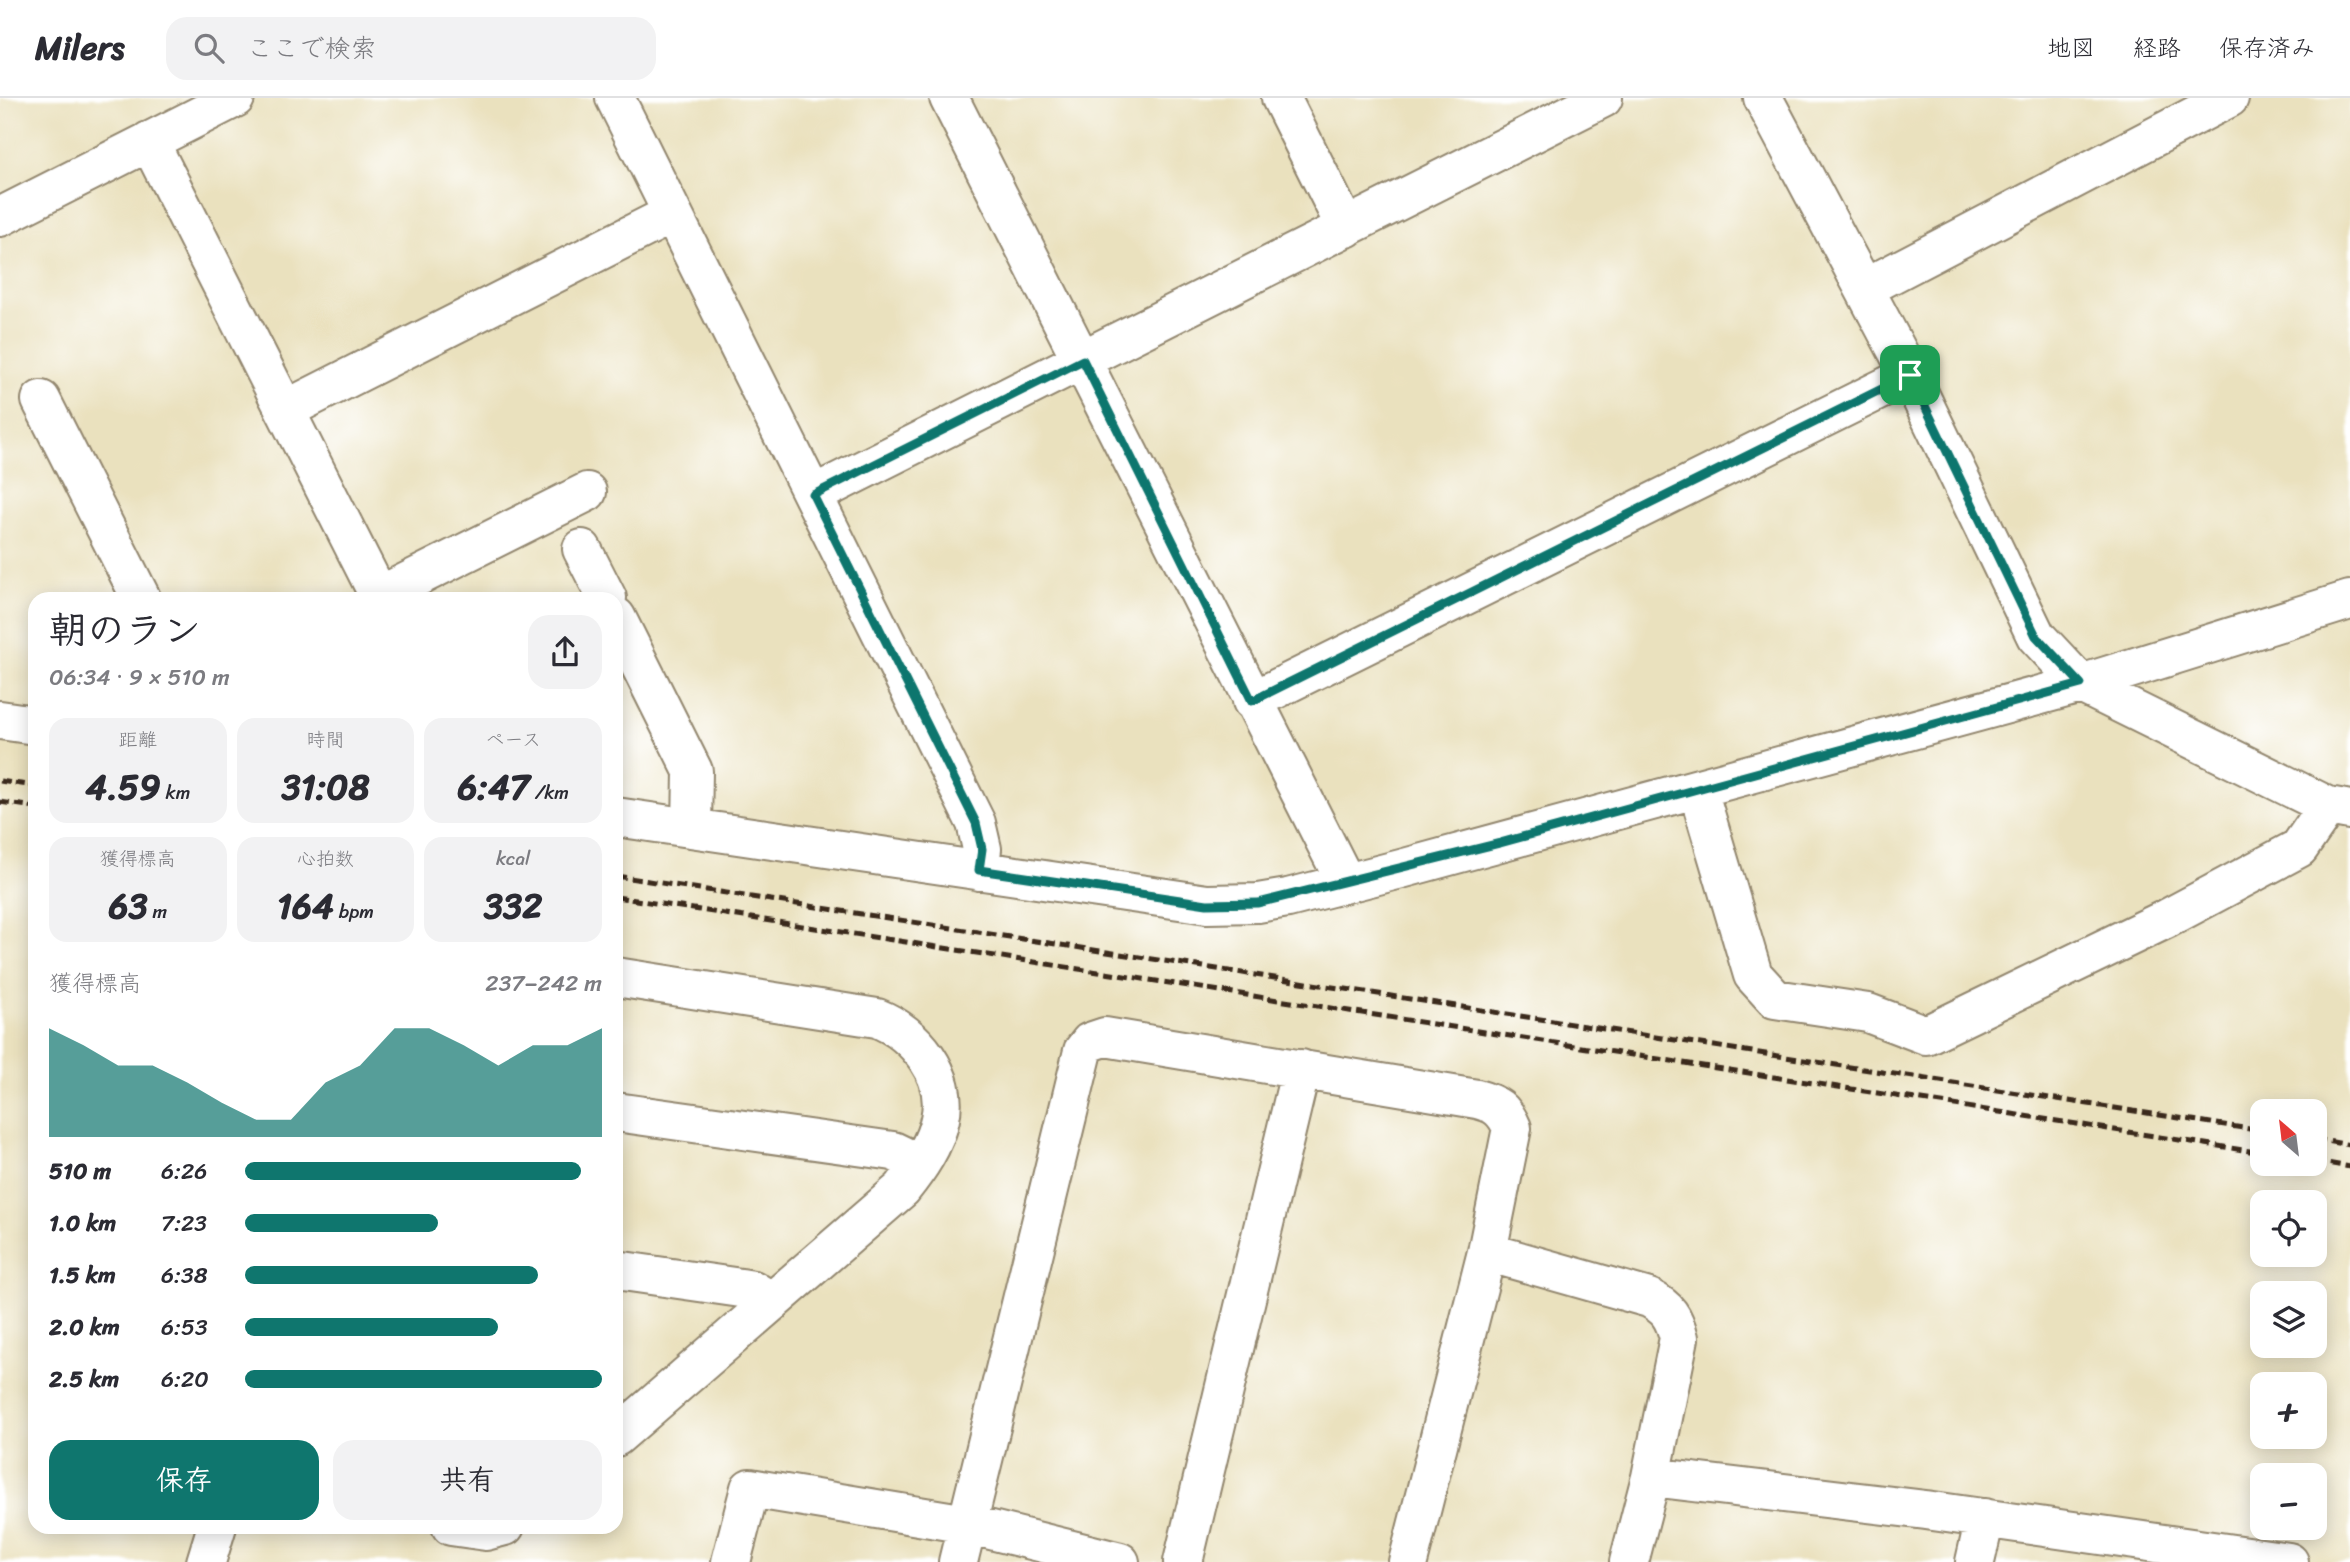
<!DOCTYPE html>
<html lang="ja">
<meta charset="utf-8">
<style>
:root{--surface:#fff;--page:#f2f2f3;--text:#2b2b33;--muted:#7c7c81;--line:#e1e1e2;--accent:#0f766e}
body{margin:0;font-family:Sriracha,"Klee One",sans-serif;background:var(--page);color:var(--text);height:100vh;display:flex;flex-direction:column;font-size:26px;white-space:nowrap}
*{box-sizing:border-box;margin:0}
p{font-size:23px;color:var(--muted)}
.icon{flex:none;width:38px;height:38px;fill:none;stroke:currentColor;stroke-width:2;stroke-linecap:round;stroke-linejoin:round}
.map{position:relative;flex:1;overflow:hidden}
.side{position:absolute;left:28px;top:494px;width:595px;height:942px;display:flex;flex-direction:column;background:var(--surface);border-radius:21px;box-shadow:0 4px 18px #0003}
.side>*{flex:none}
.needle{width:46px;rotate:332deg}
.controls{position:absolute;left:2250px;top:1001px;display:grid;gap:14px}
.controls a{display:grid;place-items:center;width:77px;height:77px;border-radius:14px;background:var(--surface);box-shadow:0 4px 18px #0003;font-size:35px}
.pin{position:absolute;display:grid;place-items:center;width:60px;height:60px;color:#fff;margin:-30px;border-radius:14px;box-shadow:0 4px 10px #0006}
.round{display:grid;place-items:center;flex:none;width:74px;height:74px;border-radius:21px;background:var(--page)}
.overview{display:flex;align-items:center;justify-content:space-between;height:119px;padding:0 21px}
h1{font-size:38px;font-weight:800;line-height:52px}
.stats{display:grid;grid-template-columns:repeat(3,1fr);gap:10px;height:119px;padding:7px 21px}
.stats div{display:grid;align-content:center;border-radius:18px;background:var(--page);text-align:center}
.stats b{font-size:35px;font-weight:800}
.stats small{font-size:19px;font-weight:400}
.stats p{font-size:19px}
.chart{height:196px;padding:14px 21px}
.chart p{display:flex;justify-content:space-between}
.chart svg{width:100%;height:126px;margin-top:7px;fill:var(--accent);opacity:.7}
.cta{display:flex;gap:14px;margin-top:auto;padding:14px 21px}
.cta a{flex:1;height:80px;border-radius:21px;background:var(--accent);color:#fff;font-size:28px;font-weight:800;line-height:80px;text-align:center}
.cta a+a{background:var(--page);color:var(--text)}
ul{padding:0 21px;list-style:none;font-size:23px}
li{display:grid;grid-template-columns:112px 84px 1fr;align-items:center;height:52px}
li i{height:18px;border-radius:9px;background:var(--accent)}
header{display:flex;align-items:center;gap:42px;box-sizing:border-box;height:98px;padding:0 35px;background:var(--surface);border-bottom:2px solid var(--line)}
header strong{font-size:33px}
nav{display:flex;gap:38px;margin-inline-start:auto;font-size:24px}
.search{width:490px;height:63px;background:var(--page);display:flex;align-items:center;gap:18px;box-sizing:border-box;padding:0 24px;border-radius:21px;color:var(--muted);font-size:26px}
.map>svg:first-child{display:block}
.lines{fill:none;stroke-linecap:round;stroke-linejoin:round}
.minor-casing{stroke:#92866e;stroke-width:42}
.minor{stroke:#fff;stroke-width:38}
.rail{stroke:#3b2a1e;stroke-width:5;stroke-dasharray:10 5;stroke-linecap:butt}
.route-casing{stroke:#fff;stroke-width:14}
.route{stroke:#0f766e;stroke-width:9}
</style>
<header>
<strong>Milers</strong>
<div class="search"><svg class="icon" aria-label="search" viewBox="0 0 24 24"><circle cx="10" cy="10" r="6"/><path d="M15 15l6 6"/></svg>ここで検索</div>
<nav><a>地図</a><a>経路</a><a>保存済み</a></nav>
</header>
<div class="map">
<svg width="2350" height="1464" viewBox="0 0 2350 1464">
<rect width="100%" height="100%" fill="#fff"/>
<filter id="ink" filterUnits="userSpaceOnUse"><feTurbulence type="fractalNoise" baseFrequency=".0143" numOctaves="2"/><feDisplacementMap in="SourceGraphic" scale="14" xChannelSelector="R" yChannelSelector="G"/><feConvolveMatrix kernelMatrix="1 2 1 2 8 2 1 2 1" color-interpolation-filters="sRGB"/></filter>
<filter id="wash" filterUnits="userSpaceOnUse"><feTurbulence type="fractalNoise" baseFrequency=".00686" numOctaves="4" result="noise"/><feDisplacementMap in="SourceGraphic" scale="28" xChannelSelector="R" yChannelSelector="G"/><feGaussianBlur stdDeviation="1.57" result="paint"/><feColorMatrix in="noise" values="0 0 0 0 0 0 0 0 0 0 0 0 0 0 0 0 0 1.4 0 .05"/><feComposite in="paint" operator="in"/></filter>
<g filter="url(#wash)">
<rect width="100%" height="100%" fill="#eae1be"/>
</g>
<g filter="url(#ink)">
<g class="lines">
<defs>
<path id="minor" d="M615,0L976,725L982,751L979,773
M949,0L1346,785
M1281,0L1346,130
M1763,0L1910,277L2036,538L2081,586L2328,708L2350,712
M149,43L380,500
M0,119L235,0
M1865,190L2229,0
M41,302L141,500
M285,312L672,116
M813,397L1603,0
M582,451L607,500
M379,498L587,394
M616,519L693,673L692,730
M1252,603L1910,277
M0,622L35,627
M1698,692L1753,877L1775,901L1868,915L1926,937L2168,820L2299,750L2328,708
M616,719L1207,806L1258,805L1288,800L1401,771L2081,586L2350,502
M616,879L877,920C915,935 950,977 940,1021C935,1047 918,1071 902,1091L616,1339
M616,1014L893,1053L920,1066
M1487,1154L1649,1200C1668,1210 1674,1219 1679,1240L1651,1379L1629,1464
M616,1172L741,1190L753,1192L772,1204
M1651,1379L1926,1412L2289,1464
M451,1428L486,1433L505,1428
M206,1464L217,1428
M731,1464L750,1390L967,1426L1120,1464
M958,1464L1083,953L1090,944L1105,939L1477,1001C1496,1006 1504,1011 1512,1030L1487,1154L1408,1464
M1183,1464L1301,971
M1975,1464L1985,1420"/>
</defs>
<use href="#minor" class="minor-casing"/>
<use href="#minor" class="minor"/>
<path class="rail" d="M0,683L35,688
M0,704L35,709
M616,778L2263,1033
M616,799L2263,1055
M2315,1041L2350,1047
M2315,1063L2350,1069"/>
</g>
</g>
<g class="lines" filter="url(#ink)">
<defs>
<path id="route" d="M1083,262L1252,603L1910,277L2036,538L2081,586L1500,745L1258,805L1207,806L979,772L982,751L976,725L813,397Z"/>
</defs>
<use href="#route" class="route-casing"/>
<use href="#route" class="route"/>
</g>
</svg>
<div class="controls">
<a><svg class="needle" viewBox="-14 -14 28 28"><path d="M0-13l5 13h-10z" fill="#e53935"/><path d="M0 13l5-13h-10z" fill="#7c7c81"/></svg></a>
<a><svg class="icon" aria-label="locate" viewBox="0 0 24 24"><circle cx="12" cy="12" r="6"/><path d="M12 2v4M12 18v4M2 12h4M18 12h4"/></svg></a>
<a><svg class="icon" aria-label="layers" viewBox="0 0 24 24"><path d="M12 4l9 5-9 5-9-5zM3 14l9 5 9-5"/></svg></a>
<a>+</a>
<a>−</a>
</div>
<div class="pin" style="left:1910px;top:277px;background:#1e9e55"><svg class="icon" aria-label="arrive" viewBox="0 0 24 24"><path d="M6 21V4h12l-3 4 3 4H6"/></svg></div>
<section class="side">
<div class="overview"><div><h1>朝のラン</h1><p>06:34 · 9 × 510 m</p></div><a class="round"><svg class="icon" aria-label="share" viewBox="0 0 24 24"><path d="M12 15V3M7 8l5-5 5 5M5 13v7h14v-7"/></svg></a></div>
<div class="stats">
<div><p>距離</p><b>4.59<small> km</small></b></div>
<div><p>時間</p><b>31:08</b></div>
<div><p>ペース</p><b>6:47<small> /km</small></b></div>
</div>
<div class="stats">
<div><p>獲得標高</p><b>63<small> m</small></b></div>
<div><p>心拍数</p><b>164<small> bpm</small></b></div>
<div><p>kcal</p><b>332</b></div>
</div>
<div class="chart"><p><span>獲得標高</span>237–242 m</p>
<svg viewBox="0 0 160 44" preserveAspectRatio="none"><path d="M0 44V6L10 12L20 19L30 19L40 25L50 32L60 38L70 38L80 25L90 19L100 6L110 6L120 12L130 19L140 12L150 12L160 6V44z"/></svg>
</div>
<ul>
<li><b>510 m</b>6:26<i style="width:94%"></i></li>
<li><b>1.0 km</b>7:23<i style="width:54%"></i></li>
<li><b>1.5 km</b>6:38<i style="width:82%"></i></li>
<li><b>2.0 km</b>6:53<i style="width:71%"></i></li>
<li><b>2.5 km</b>6:20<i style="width:100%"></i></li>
</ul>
<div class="cta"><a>保存</a><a>共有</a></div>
</section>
</div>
